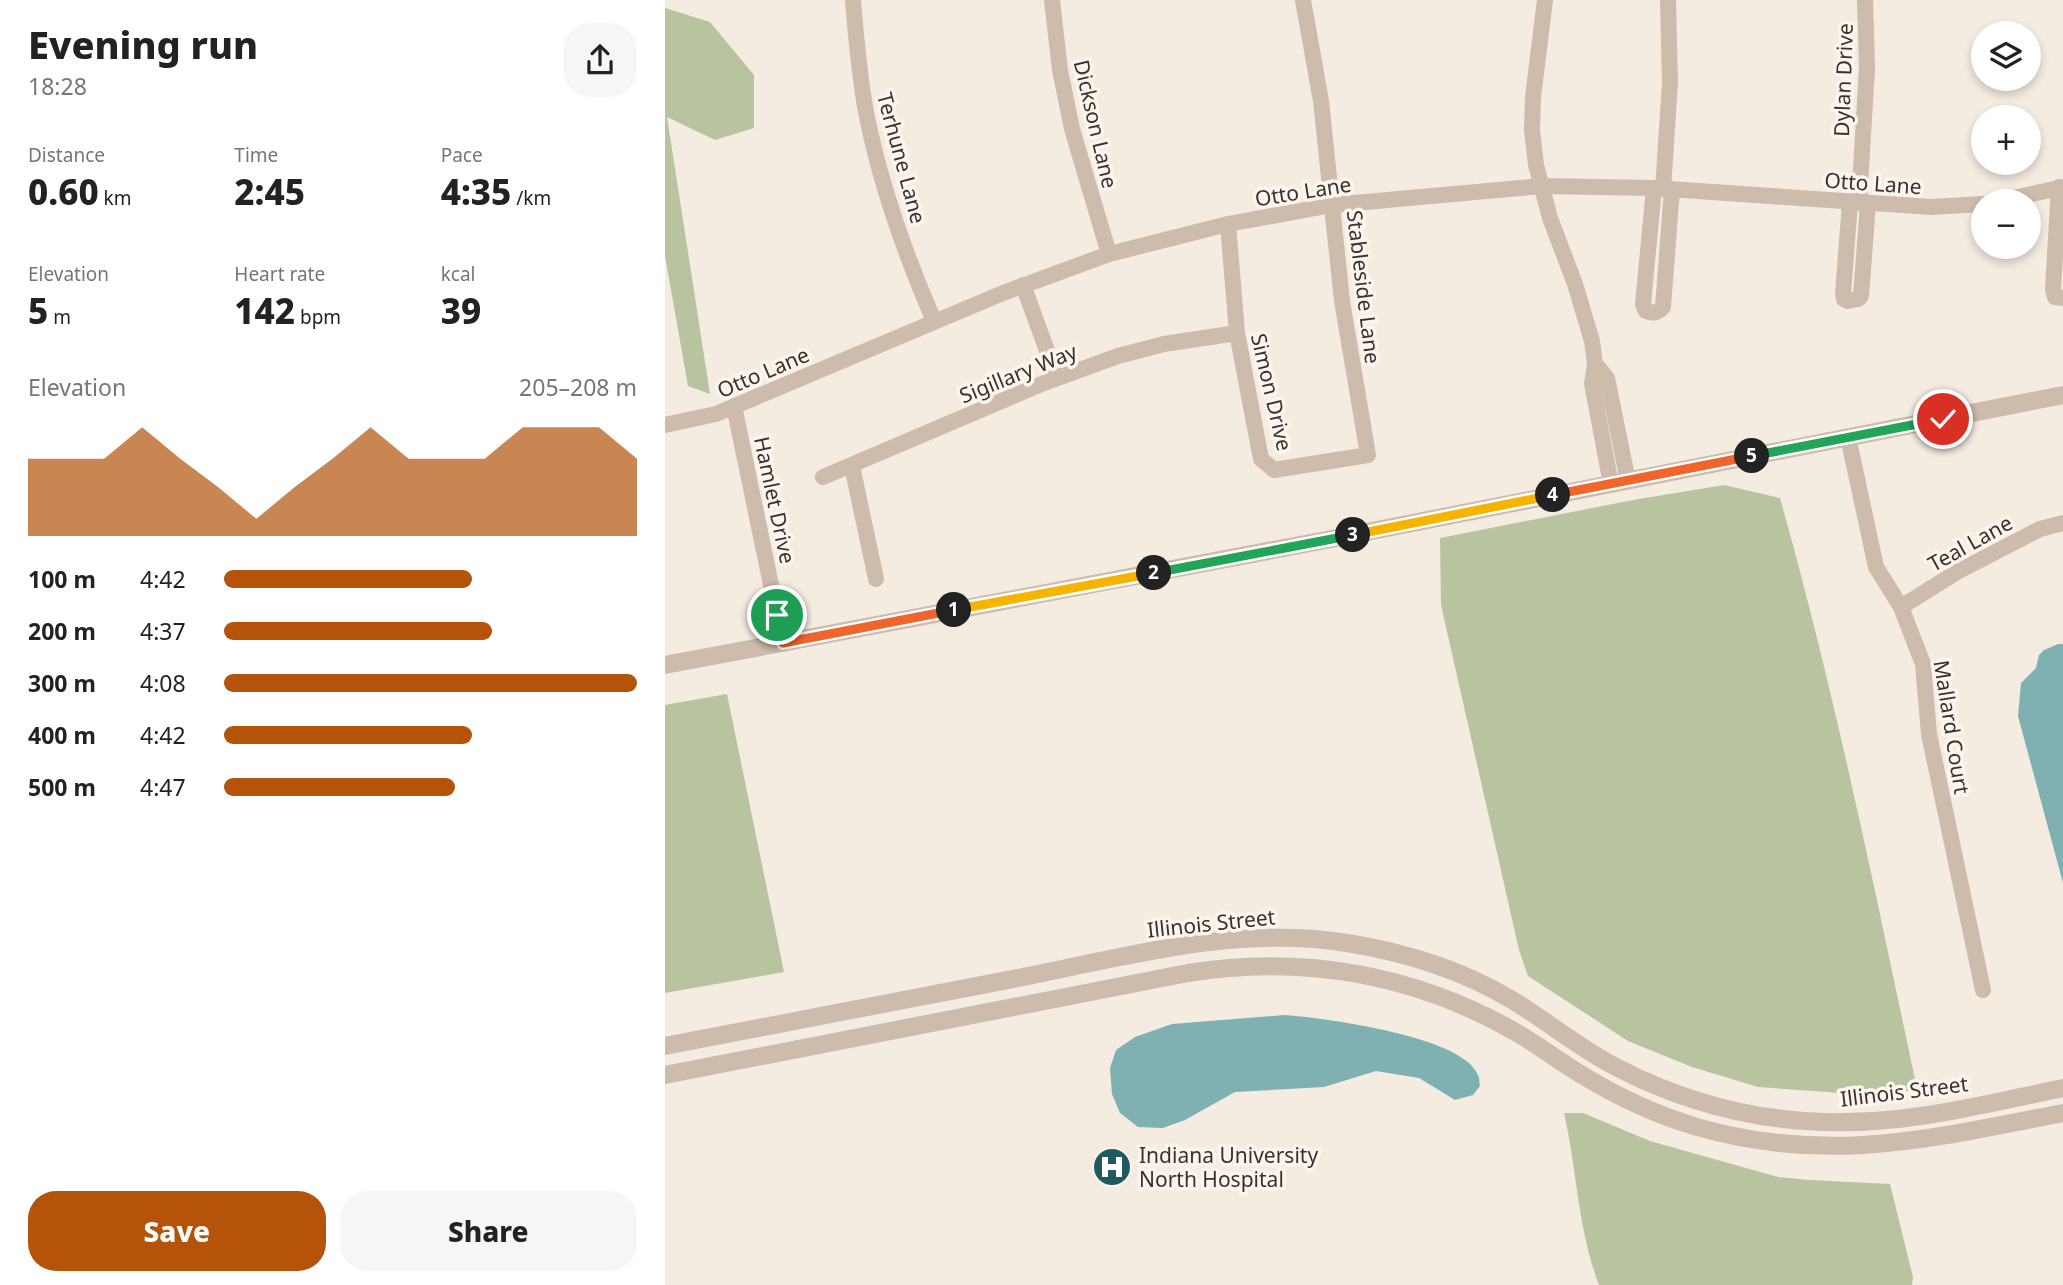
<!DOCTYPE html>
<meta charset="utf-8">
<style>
:root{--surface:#fff;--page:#f6f6f6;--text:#222;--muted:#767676;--accent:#b45309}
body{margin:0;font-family:"Noto Sans",sans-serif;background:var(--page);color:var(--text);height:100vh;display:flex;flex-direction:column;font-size:26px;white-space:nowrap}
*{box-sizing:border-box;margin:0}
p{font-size:23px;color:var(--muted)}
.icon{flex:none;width:38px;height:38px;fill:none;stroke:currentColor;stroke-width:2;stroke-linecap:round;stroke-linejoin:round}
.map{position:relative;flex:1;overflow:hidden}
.details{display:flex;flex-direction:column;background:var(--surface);width:665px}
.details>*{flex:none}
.controls{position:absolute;left:1306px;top:21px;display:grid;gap:14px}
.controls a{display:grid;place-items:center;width:70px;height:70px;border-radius:50%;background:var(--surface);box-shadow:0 4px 10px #0003;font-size:35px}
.pin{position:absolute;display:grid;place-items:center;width:60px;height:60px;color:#fff;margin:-30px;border:4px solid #fff;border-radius:50%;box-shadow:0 2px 7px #0007}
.km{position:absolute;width:35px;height:35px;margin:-18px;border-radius:50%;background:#222;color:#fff;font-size:19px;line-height:35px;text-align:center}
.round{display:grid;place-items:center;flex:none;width:74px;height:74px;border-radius:28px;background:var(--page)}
.overview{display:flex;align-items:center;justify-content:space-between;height:119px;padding:0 28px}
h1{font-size:38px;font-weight:800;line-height:52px}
.metrics{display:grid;grid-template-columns:repeat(3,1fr);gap:10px;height:119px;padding:7px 28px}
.metrics div{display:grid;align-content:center}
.metrics b{font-size:35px;font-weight:800}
.metrics small{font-size:19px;font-weight:400}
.metrics p{font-size:19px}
.chart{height:196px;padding:14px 28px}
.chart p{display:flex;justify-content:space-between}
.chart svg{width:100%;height:126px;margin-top:7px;fill:var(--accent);opacity:.7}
.primary-button{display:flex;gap:14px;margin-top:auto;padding:14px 28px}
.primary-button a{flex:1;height:80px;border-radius:28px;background:var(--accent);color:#fff;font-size:28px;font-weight:800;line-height:80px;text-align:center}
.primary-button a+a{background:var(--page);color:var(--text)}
ul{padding:0 28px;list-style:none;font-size:23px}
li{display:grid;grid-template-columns:112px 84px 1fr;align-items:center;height:52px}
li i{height:18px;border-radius:9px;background:var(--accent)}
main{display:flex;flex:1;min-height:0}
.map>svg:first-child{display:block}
.green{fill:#b8c4a0}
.water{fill:#7fb0b2}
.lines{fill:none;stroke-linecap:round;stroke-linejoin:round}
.minor{stroke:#cdbbac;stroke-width:16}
.tertiary{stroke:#cdbbac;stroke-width:18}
.split-1-casing{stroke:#fff;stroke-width:14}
.split-2-casing{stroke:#fff;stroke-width:14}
.split-3-casing{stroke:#fff;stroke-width:14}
.split-4-casing{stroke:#fff;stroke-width:14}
.split-5-casing{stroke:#fff;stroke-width:14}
.split-6-casing{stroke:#fff;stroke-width:14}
.split-1{stroke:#f0652b;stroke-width:9}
.split-2{stroke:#f5b400;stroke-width:9}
.split-3{stroke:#22a559;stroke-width:9}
.split-4{stroke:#f5b400;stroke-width:9}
.split-5{stroke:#f0652b;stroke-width:9}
.split-6{stroke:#22a559;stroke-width:9}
.labels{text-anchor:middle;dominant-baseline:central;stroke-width:7;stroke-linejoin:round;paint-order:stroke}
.street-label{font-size:21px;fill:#3b302b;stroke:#fbf5ee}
.poi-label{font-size:21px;fill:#3b302b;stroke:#fbf5ee;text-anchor:start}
</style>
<main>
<section class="details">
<div class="overview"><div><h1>Evening run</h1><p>18:28</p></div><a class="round"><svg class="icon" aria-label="share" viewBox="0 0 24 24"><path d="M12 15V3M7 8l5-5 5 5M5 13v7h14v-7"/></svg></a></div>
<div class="metrics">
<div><p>Distance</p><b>0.60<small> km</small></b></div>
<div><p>Time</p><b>2:45</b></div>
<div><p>Pace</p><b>4:35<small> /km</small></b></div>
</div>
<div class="metrics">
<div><p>Elevation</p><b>5<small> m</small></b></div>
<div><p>Heart rate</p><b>142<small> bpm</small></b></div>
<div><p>kcal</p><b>39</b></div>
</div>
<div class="chart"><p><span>Elevation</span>205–208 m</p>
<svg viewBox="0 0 160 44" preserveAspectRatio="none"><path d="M0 44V17L10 17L20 17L30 6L40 17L50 27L60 38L70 27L80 17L90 6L100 17L110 17L120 17L130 6L140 6L150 6L160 17V44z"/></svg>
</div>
<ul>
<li><b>100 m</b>4:42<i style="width:60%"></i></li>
<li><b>200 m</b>4:37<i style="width:65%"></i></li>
<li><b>300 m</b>4:08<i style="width:100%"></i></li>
<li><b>400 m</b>4:42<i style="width:60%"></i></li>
<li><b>500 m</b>4:47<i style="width:56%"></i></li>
</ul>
<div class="primary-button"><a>Save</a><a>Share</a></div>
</section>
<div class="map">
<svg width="1398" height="1285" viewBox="0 0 1398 1285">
<rect width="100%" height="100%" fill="#f4ebe1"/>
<path class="green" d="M0,8L45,22L89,75V128L50,140L2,117L45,394L23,386L0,256Z
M1059,485L1115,498C1170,693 1210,891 1252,1089L1232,1093H1175L1093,1087L1027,1067L963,1041L863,976L854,950L776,605L775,538L968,500Z
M62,694L119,972L0,993V705Z
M899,1113H918L985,1141L1113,1177L1144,1180L1225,1184L1248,1277L1247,1285H934C913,1230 912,1170 899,1113Z"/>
<path class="water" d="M1393,644H1398V883L1353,716L1356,683L1371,668L1374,655L1379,650Z
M620,1015C659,1018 798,1036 813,1075C815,1079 814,1083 815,1086L808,1095L790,1100L754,1078L711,1071L659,1087L570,1092L520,1120L498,1128L473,1127L455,1113L447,1094L445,1068L451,1050L470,1037L507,1024Z"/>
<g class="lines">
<path class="minor" d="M188,0C191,37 194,75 201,112C215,184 240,254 269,321
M387,0L395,70L407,129L444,254
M880,0L868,97L867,130L871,165L885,218L910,284L927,341L930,364L927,384L946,484
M1394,187L1388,289L1390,297L1398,298
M989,188L978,304L981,311C988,314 993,313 998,307L1007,189
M998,189L1005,83L1003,0
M1336,201L1398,187
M1185,203L1178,293L1179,299L1183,301L1193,299L1196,296L1203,204
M1194,203L1202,68L1200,0
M563,224L572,333L596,459L609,470L703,455L677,301L656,101L638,0
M358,285L392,378
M930,364L942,378L963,481
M69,406L118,643
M0,425L51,414L338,293L444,254L563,224L667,205L877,186L989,188L1266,207L1318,204
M1183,437L1211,567L1236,607L1258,664L1264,734L1318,990
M187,466L211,579
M158,477L379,383L453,356L499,344L572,333
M1236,607L1292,572L1375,529L1398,523"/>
<path class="tertiary" d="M0,665L656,541L1398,395
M0,1046C119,1023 239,1000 358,977C463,956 575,925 682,943C739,952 797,970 847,1000C882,1021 914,1048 951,1067C1039,1113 1135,1130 1233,1119C1288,1113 1344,1099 1398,1088
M0,1075L523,973C639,954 753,975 854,1034C876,1047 895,1062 917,1075C953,1097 992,1115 1032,1127C1165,1165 1267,1138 1398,1113"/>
</g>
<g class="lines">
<defs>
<path id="split-1" d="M112,615L118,643L289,610"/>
<path id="split-2" d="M289,610L489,573"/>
<path id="split-3" d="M489,573L688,535"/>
<path id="split-4" d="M688,535L888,495"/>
<path id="split-5" d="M888,495L1087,456"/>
<path id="split-6" d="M1087,456L1278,419"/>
</defs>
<use href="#split-1" class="split-1-casing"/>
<use href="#split-2" class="split-2-casing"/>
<use href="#split-3" class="split-3-casing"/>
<use href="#split-4" class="split-4-casing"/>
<use href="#split-5" class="split-5-casing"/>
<use href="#split-6" class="split-6-casing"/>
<use href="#split-1" class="split-1"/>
<use href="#split-2" class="split-2"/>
<use href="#split-3" class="split-3"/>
<use href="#split-4" class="split-4"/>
<use href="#split-5" class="split-5"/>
<use href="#split-6" class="split-6"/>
</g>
<defs>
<symbol id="hospital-disc" viewBox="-11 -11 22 22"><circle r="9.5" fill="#1f5a5e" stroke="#fbf5ee"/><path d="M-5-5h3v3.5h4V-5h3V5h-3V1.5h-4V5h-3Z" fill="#fff"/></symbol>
</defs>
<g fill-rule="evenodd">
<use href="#hospital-disc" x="425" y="1145" width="44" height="44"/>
</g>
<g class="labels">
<g class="street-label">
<text transform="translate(1178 80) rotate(-88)">Dylan Drive</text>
<text transform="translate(431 124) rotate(77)">Dickson Lane</text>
<text transform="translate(237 158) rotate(75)">Terhune Lane</text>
<text transform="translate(1208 183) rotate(4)">Otto Lane</text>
<text transform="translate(638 191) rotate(-9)">Otto Lane</text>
<text transform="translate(699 287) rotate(83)">Stableside Lane</text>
<text transform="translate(98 372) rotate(-23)">Otto Lane</text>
<text transform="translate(353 373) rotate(-22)">Sigillary Way</text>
<text transform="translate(607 392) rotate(77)">Simon Drive</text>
<text transform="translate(110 500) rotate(78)">Hamlet Drive</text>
<text transform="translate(1305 543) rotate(-29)">Teal Lane</text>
<text transform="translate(1287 727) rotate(81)">Mallard Court</text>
<text transform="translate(546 923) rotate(-6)">Illinois Street</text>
<text transform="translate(1239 1091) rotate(-7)">Illinois Street</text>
</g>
<g class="poi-label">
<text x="474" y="1155">Indiana University<tspan x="474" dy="24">North Hospital</tspan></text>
</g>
</g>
</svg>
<div class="controls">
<a><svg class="icon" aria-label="layers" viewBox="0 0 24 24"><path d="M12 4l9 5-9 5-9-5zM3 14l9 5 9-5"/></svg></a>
<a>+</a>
<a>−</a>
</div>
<div class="pin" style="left:112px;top:615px;background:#1e9e55"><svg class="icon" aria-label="arrive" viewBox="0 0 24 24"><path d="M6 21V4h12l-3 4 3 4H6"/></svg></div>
<div class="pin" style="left:1278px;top:419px;background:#d93025"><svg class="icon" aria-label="check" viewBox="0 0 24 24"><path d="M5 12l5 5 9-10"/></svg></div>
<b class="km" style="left:289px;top:610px">1</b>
<b class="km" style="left:489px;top:573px">2</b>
<b class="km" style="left:688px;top:535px">3</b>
<b class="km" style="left:888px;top:495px">4</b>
<b class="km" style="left:1087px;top:456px">5</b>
</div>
</main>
